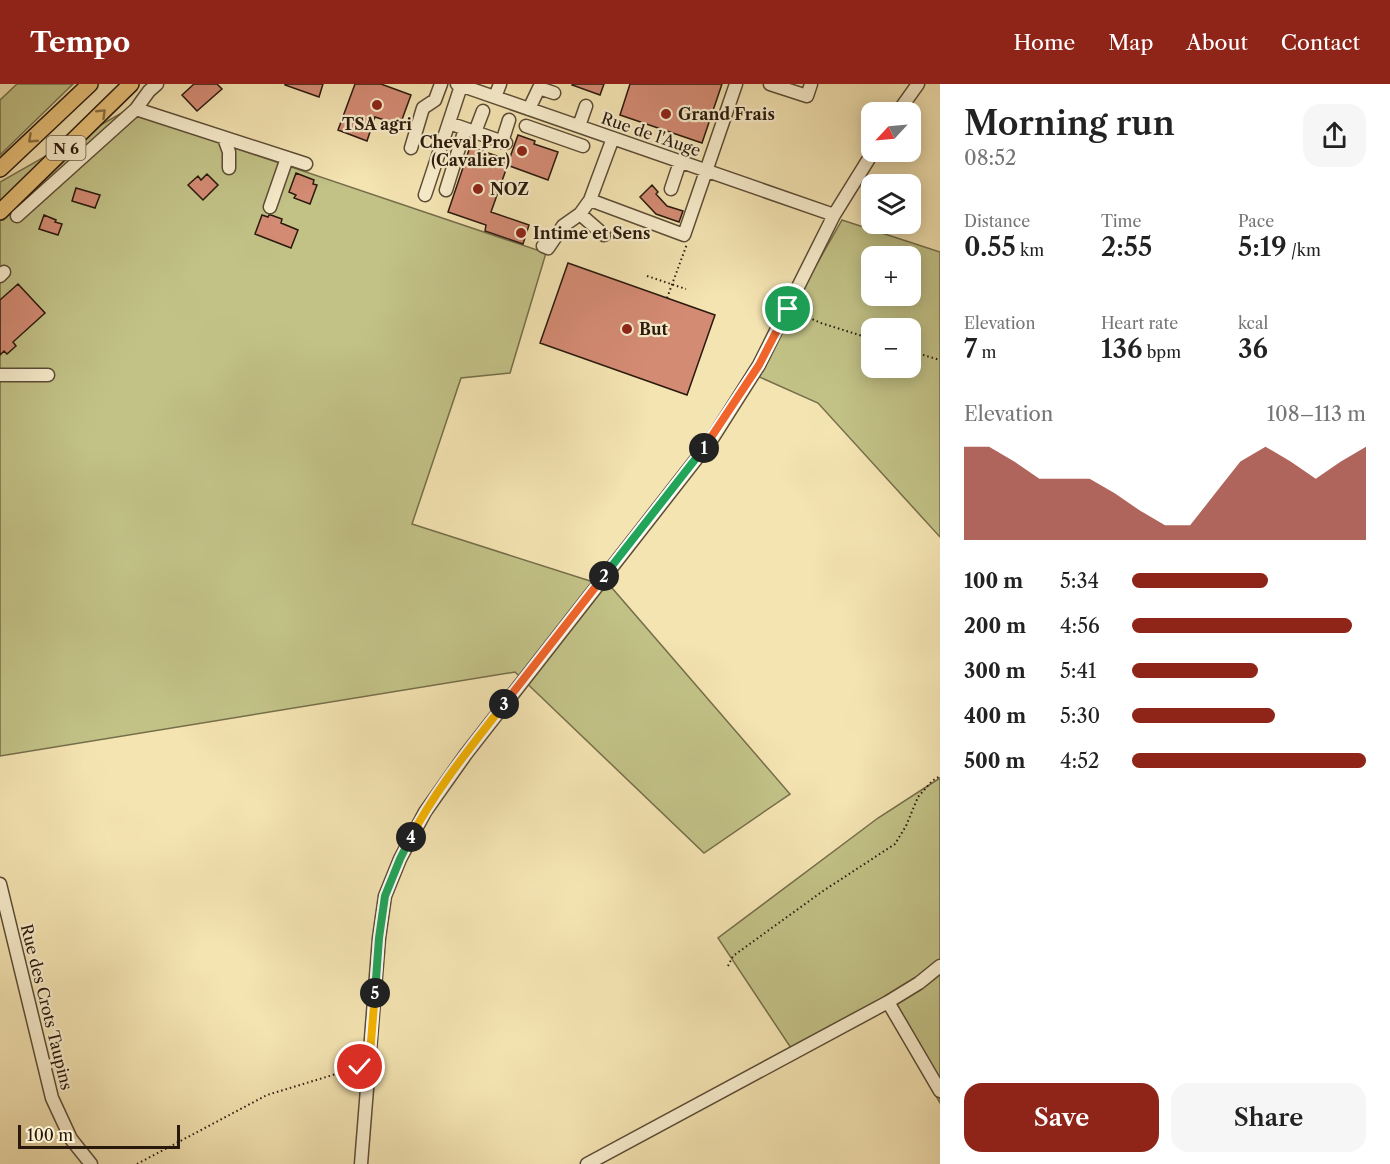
<!DOCTYPE html>
<meta charset="utf-8">
<style>
:root{--surface:#fff;--page:#f6f6f6;--text:#222;--muted:#767676;--accent:#8f2418}
body{margin:0;font-family:"Libre Caslon Text",serif;background:var(--page);color:var(--text);height:100vh;display:flex;flex-direction:column;font-size:22px;white-space:nowrap}
*{box-sizing:border-box;margin:0}
p{font-size:20px;color:var(--muted)}
.icon{flex:none;width:33px;height:33px;fill:none;stroke:currentColor;stroke-width:2;stroke-linecap:round;stroke-linejoin:round}
.map{position:relative;flex:1;overflow:hidden}
.details{display:flex;flex-direction:column;background:var(--surface);width:450px}
.details>*{flex:none}
.needle{width:39px;rotate:244deg}
.fabs{position:absolute;left:861px;top:18px;display:grid;gap:12px}
.fabs a{display:grid;place-items:center;width:60px;height:60px;border-radius:12px;background:var(--surface);box-shadow:0 3px 15px #0003;font-size:30px}
.scale{position:absolute;left:18px;bottom:15px;width:162px;box-sizing:border-box;padding-left:6px;border:3px solid #29190c;border-top:0;font-size:16px;line-height:21px;white-space:nowrap;color:#29190c;-webkit-text-stroke:4px #f8edcd;paint-order:stroke}
.pin{position:absolute;display:grid;place-items:center;width:51px;height:51px;color:#fff;margin:-26px;border:3px solid #fff;border-radius:50%;box-shadow:0 2px 6px #0007}
.km{position:absolute;width:30px;height:30px;margin:-15px;border-radius:50%;background:#222;color:#fff;font-size:16px;line-height:30px;text-align:center}
.round{display:grid;place-items:center;flex:none;width:63px;height:63px;border-radius:18px;background:var(--page)}
.headline{display:flex;align-items:center;justify-content:space-between;height:102px;padding:0 24px}
h1{font-size:33px;font-weight:600;line-height:45px}
.figures{display:grid;grid-template-columns:repeat(3,1fr);gap:9px;height:102px;padding:6px 24px}
.figures div{display:grid;align-content:center}
.figures b{font-size:26px;font-weight:600}
.figures small{font-size:16px;font-weight:400}
.figures p{font-size:16px}
.chart{height:168px;padding:12px 24px}
.chart p{display:flex;justify-content:space-between}
.chart svg{width:100%;height:108px;margin-top:6px;fill:var(--accent);opacity:.7}
.primary-button{display:flex;gap:12px;margin-top:auto;padding:12px 24px}
.primary-button a{flex:1;height:69px;border-radius:18px;background:var(--accent);color:#fff;font-size:24px;font-weight:600;line-height:69px;text-align:center}
.primary-button a+a{background:var(--page);color:var(--text)}
ul{padding:0 24px;list-style:none;font-size:20px}
li{display:grid;grid-template-columns:96px 72px 1fr;align-items:center;height:45px}
li i{height:15px;border-radius:8px;background:var(--accent)}
header{display:flex;align-items:center;gap:36px;box-sizing:border-box;height:84px;padding:0 30px;background:var(--accent);color:#fff}
header strong{font-size:28px}
nav{display:flex;gap:33px;margin-inline-start:auto;font-size:21px}
main{display:flex;flex:1;min-height:0}
.map>svg:first-child{display:block}
.green{fill:#c2c287;stroke:#766e4a;stroke-width:1.5;fill-rule:evenodd}
.building{fill:#d48b74;stroke:#29190c;stroke-width:1.5}
.lines{fill:none;stroke-linecap:round;stroke-linejoin:round}
.minor-casing{stroke:#5c4c36;stroke-width:15}
.major-casing{stroke:#29190c;stroke-width:18}
.path{stroke:#29190c;stroke-width:2;stroke-dasharray:1.5 3;stroke-linecap:butt}
.minor{stroke:#f8edcd;stroke-width:12}
.major{stroke:#eac279;stroke-width:15}
.oneway{stroke:#8a6e42}
.split-1-casing{stroke:#fff;stroke-width:12}
.split-2-casing{stroke:#fff;stroke-width:12}
.split-3-casing{stroke:#fff;stroke-width:12}
.split-4-casing{stroke:#fff;stroke-width:12}
.split-5-casing{stroke:#fff;stroke-width:12}
.split-6-casing{stroke:#fff;stroke-width:12}
.split-1{stroke:#f0652b;stroke-width:8}
.split-2{stroke:#22a559;stroke-width:8}
.split-3{stroke:#f0652b;stroke-width:8}
.split-4{stroke:#f5b400;stroke-width:8}
.split-5{stroke:#22a559;stroke-width:8}
.split-6{stroke:#f5b400;stroke-width:8}
.poi-dot{fill:#8f2418;stroke:#f8edcd;stroke-width:2}
.labels{text-anchor:middle;dominant-baseline:central;stroke-width:4.5;stroke-linejoin:round;paint-order:stroke}
.shield{fill:#f8edcd;stroke:#675946;stroke-width:1.5}
.shield-label{font-size:15px;font-weight:bold;fill:#29190c}
.poi-label{font-size:16px;font-weight:bold;fill:#29190c;stroke:#f8edcd;text-anchor:start}
.street-label{font-size:16px;fill:#29190c;stroke:#f8edcd}
</style>
<header>
<strong>Tempo</strong>
<nav><a>Home</a><a>Map</a><a>About</a><a>Contact</a></nav>
</header>
<main>
<div class="map">
<svg width="940" height="1080" viewBox="0 0 940 1080">
<rect width="100%" height="100%" fill="#f4e4b2"/>
<filter id="stains"><feTurbulence type="fractalNoise" baseFrequency=".00333" numOctaves="4"/><feColorMatrix values="0 0 0 0 .2 0 0 0 0 .09 0 0 0 0 .02 0 0 0 .5 -.17"/></filter>
<radialGradient id="worn" r=".72"><stop offset=".6" stop-color="#630" stop-opacity="0"/><stop offset="1" stop-color="#630" stop-opacity=".3"/></radialGradient>
<path class="green" d="M17,0H73L0,71V16Z
M125,27L546,169L510,289L461,294L412,440L612,504L790,710L704,769L515,588L0,672V98Z
M842,136L940,168V453L818,319L755,291L759,281ZM872,172H910V212H872ZM872,244H910V284H872Z
M940,694V1019L881,916L791,964L718,854L878,734Z"/>
<path class="building" d="M194,0H217L222,5L197,27L182,11Z
M285,0H323L319,13L285,1Z
M355,0H381L411,11L400,41L375,33L367,57L338,46Z
M573,0H604L600,11L572,1Z
M630,0H722L702,59L620,31Z
M518,51L535,57L534,60L558,68L548,96L507,81L508,80L491,128L529,141L523,160L485,147L486,141L448,128L470,63L509,76Z
M296,89L314,96L313,100L317,101L310,120L294,114L296,111L289,108Z
M207,90L218,101L203,116L188,101L198,92L201,96Z
M652,101L658,108L656,110L667,122L683,127L679,138L656,130L640,113Z
M76,104L100,111L95,124L72,117Z
M44,131L56,136L55,138L62,140L58,151L39,145Z
M262,131L268,133L269,131H271L282,135L281,139L298,146L291,164L255,150Z
M568,179L715,231L687,311L540,259Z
M18,200L45,229L13,258L16,262L7,270L4,267L0,271V216Z"/>
<g class="lines">
<defs>
<path id="minor" d="M157,0L149,7L136,25L306,80
M457,0L834,131
M770,0L807,12L811,0
M495,13L500,0
M529,25L539,4L554,9
M898,28L918,0
M449,39L506,59
M526,42L583,62
M579,42L586,22
M475,48L483,27
M224,54L229,68V84
M502,58L509,36
M411,64L423,24L435,16L441,0
M671,105L680,78
M446,106L465,45
M425,111L461,2
M590,116L684,151L736,0
M270,123L287,74
M580,130L604,151
M17,132L136,25
M543,162L548,164L563,142L580,130L590,116L613,54
M0,192L4,188
M0,291H48
M0,800L52,1014L71,1055L91,1080
M888,918L940,1007
M361,1080L379,854L385,812L400,775L425,728L466,670L712,355L759,281L834,131L873,68
M587,1080L888,918L919,899L940,882"/>
<path id="major" d="M0,85L90,0
M0,128L131,0"/>
</defs>
<use href="#minor" class="minor-casing"/>
<use href="#major" class="major-casing"/>
<path class="path" d="M647,192L686,205
M667,214L687,160
M796,228L821,239L872,255
M910,267L940,276
M728,882L733,872L823,807L895,760L906,742L918,713L932,697L940,692
M137,1080L267,1011L359,983"/>
<use href="#minor" class="minor"/>
<use href="#major" class="major"/>
</g>
<defs><path id="oneway-chevron" d="M-2-3.5L2.5 0L-2 3.5" fill="none" stroke-width="1.6" stroke-linecap="round" stroke-linejoin="round" transform="scale(1.5)"/></defs>
<g class="oneway">
<use href="#oneway-chevron" transform="translate(102 29) rotate(-44)"/>
<use href="#oneway-chevron" transform="translate(32 55) rotate(137)"/>
</g>
<g class="lines">
<defs>
<path id="split-1" d="M704,364L759,281L788,225"/>
<path id="split-2" d="M604,492L704,364"/>
<path id="split-3" d="M504,620L604,492"/>
<path id="split-4" d="M411,753C436,705 471,663 504,620"/>
<path id="split-5" d="M375,909L379,854L385,812L400,775L411,753"/>
<path id="split-6" d="M360,983L369,982L375,909"/>
</defs>
<use href="#split-1" class="split-1-casing"/>
<use href="#split-2" class="split-2-casing"/>
<use href="#split-3" class="split-3-casing"/>
<use href="#split-4" class="split-4-casing"/>
<use href="#split-5" class="split-5-casing"/>
<use href="#split-6" class="split-6-casing"/>
<use href="#split-1" class="split-1"/>
<use href="#split-2" class="split-2"/>
<use href="#split-3" class="split-3"/>
<use href="#split-4" class="split-4"/>
<use href="#split-5" class="split-5"/>
<use href="#split-6" class="split-6"/>
</g>
<g class="poi-dot">
<circle cx="377" cy="21" r="6"/>
<circle cx="666" cy="30" r="6"/>
<circle cx="522" cy="67" r="6"/>
<circle cx="478" cy="105" r="6"/>
<circle cx="521" cy="149" r="6"/>
<circle cx="627" cy="245" r="6"/>
</g>
<g class="labels">
<rect class="shield" x="46.5" y="52" width="39" height="24" rx="4.5"/>
<g class="shield-label">
<text x="66" y="64">N 6</text>
</g>
<g class="poi-label">
<text x="678" y="30">Grand Frais</text>
<text x="377" y="40" text-anchor="middle">TSA agri</text>
<text x="510" y="58" text-anchor="end">Cheval Pro<tspan x="510" dy="18">(Cavalier)</tspan></text>
<text x="490" y="105">NOZ</text>
<text x="533" y="149">Intime et Sens</text>
<text x="639" y="245">But</text>
</g>
<g class="street-label">
<text transform="translate(651 50) rotate(19)">Rue de l'Auge</text>
<text transform="translate(47 923) rotate(76)">Rue des Crots Taupins</text>
</g>
</g>
<rect width="100%" height="100%" filter="url(#stains)"/>
<rect width="100%" height="100%" fill="url(#worn)"/>
</svg>
<div class="fabs">
<a><svg class="needle" viewBox="-14 -14 28 28"><path d="M0-13l5 13h-10z" fill="#e53935"/><path d="M0 13l5-13h-10z" fill="#767676"/></svg></a>
<a><svg class="icon" aria-label="layers" viewBox="0 0 24 24"><path d="M12 4l9 5-9 5-9-5zM3 14l9 5 9-5"/></svg></a>
<a>+</a>
<a>−</a>
</div>
<div class="scale">100 m</div>
<div class="pin" style="left:788px;top:225px;background:#1e9e55"><svg class="icon" aria-label="arrive" viewBox="0 0 24 24"><path d="M6 21V4h12l-3 4 3 4H6"/></svg></div>
<div class="pin" style="left:360px;top:983px;background:#d93025"><svg class="icon" aria-label="check" viewBox="0 0 24 24"><path d="M5 12l5 5 9-10"/></svg></div>
<b class="km" style="left:704px;top:364px">1</b>
<b class="km" style="left:604px;top:492px">2</b>
<b class="km" style="left:504px;top:620px">3</b>
<b class="km" style="left:411px;top:753px">4</b>
<b class="km" style="left:375px;top:909px">5</b>
</div>
<section class="details">
<div class="headline"><div><h1>Morning run</h1><p>08:52</p></div><a class="round"><svg class="icon" aria-label="share" viewBox="0 0 24 24"><path d="M12 15V3M7 8l5-5 5 5M5 13v7h14v-7"/></svg></a></div>
<div class="figures">
<div><p>Distance</p><b>0.55<small> km</small></b></div>
<div><p>Time</p><b>2:55</b></div>
<div><p>Pace</p><b>5:19<small> /km</small></b></div>
</div>
<div class="figures">
<div><p>Elevation</p><b>7<small> m</small></b></div>
<div><p>Heart rate</p><b>136<small> bpm</small></b></div>
<div><p>kcal</p><b>36</b></div>
</div>
<div class="chart"><p><span>Elevation</span>108–113 m</p>
<svg viewBox="0 0 160 44" preserveAspectRatio="none"><path d="M0 44V6L10 6L20 12L30 19L40 19L50 19L60 25L70 32L80 38L90 38L100 25L110 12L120 6L130 12L140 19L150 12L160 6V44z"/></svg>
</div>
<ul>
<li><b>100 m</b>5:34<i style="width:58%"></i></li>
<li><b>200 m</b>4:56<i style="width:94%"></i></li>
<li><b>300 m</b>5:41<i style="width:54%"></i></li>
<li><b>400 m</b>5:30<i style="width:61%"></i></li>
<li><b>500 m</b>4:52<i style="width:100%"></i></li>
</ul>
<div class="primary-button"><a>Save</a><a>Share</a></div>
</section>
</main>
